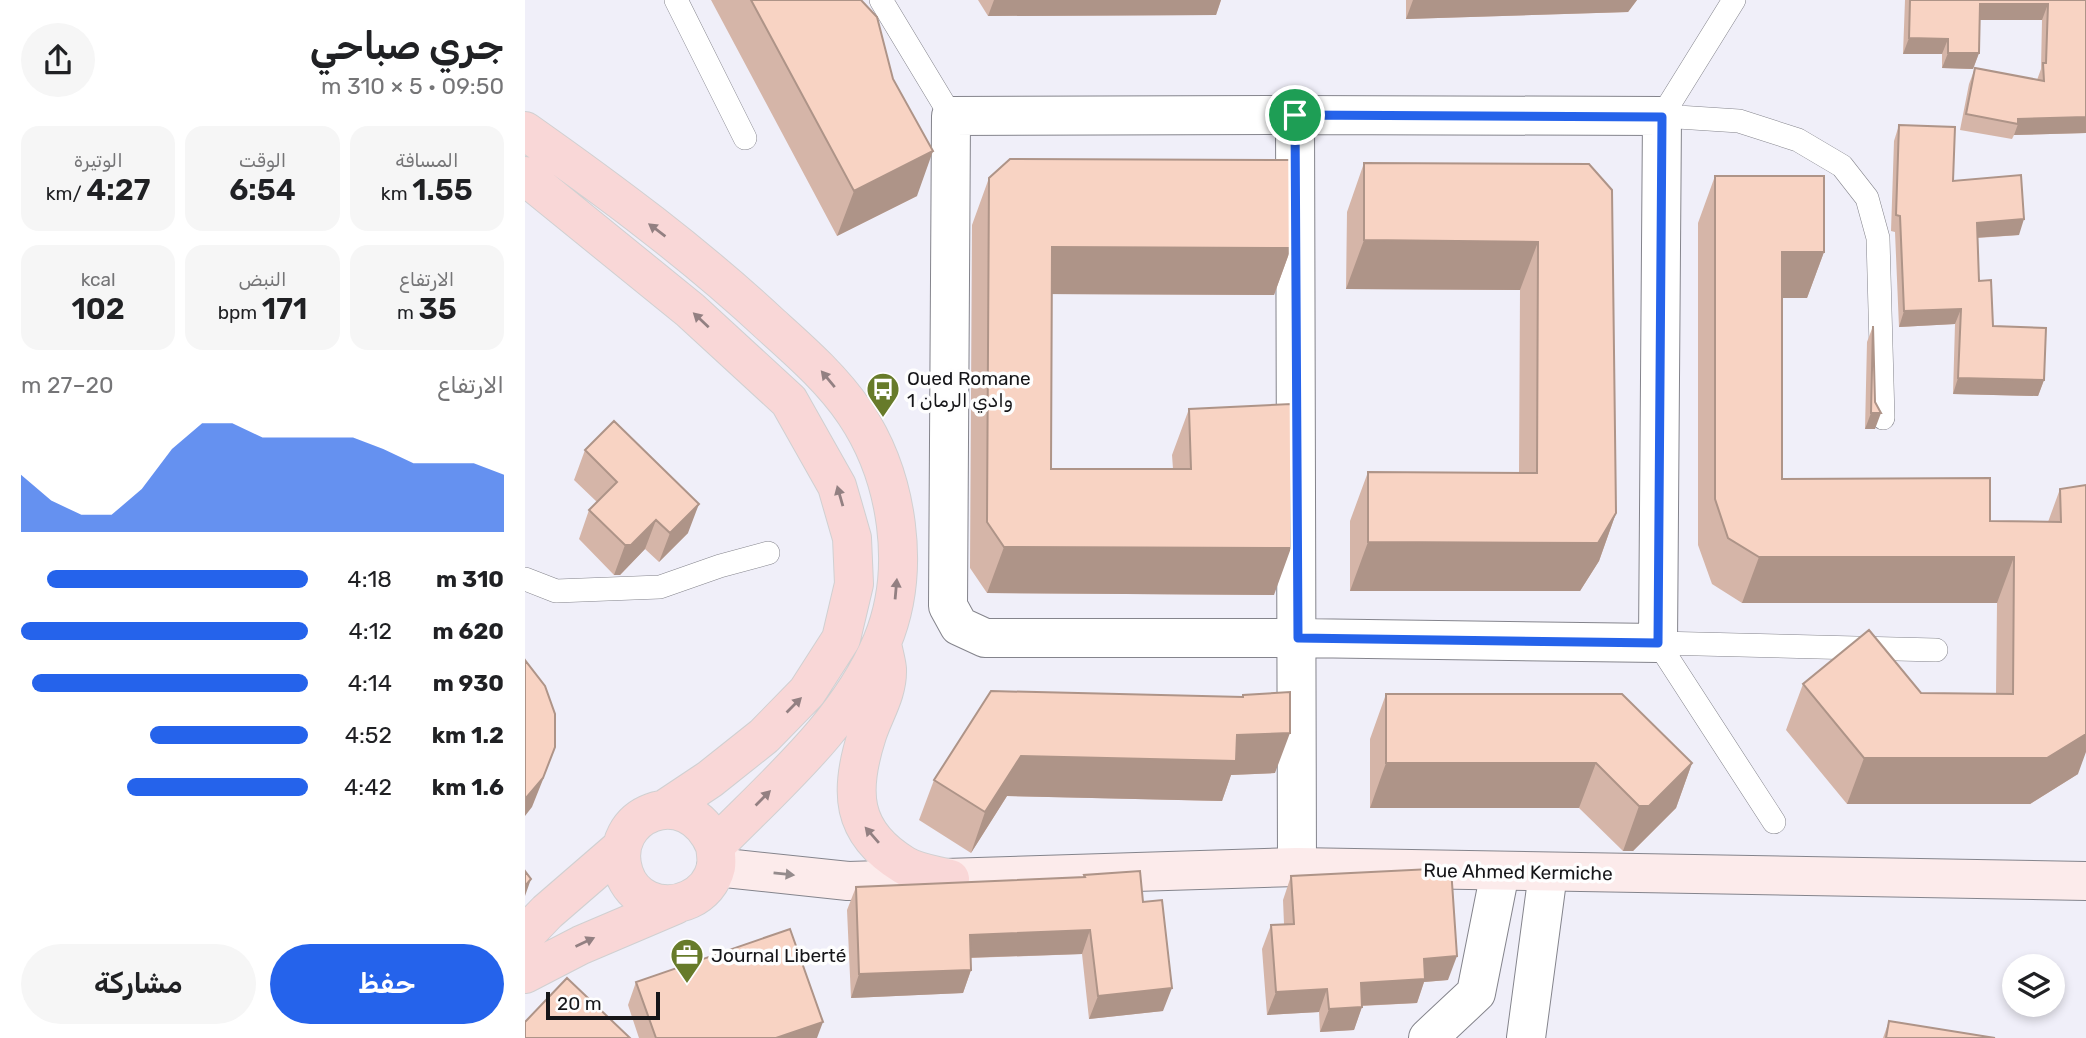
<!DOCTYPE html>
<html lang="ar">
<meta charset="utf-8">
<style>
:root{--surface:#fff;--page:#f6f6f6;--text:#202124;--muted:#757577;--accent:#2563eb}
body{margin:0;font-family:Rubik,Vazirmatn,sans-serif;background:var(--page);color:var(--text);direction:rtl;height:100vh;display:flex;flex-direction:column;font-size:26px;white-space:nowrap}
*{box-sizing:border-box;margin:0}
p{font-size:23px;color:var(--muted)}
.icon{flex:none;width:38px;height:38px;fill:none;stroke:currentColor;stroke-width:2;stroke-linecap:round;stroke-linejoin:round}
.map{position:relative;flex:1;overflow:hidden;direction:ltr}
.panel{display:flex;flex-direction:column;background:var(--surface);width:525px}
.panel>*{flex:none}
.controls{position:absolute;left:1477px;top:954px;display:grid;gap:14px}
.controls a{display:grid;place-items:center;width:63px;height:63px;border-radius:50%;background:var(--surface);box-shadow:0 4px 10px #0003;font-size:35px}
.scale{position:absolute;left:21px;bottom:18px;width:114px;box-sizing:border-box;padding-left:7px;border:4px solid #161619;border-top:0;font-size:19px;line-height:24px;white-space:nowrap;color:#161619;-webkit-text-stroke:5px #fefefe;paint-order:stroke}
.pin{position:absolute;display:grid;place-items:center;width:60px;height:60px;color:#fff;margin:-30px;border:4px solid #fff;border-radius:50%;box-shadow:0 2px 7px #0007}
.round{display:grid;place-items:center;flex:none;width:74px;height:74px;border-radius:37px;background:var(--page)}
.summary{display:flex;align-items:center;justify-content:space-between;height:119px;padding:0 21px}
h1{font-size:38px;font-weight:600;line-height:52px}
.stats{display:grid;grid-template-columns:repeat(3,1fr);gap:10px;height:119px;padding:7px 21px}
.stats div{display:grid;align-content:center;border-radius:18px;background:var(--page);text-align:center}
.stats b{font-size:30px;font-weight:600}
.stats small{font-size:19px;font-weight:400}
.stats p{font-size:19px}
.chart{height:196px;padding:14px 21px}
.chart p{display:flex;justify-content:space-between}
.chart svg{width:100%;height:126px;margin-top:7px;fill:var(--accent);opacity:.7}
.cta{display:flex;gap:14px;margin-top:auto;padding:14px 21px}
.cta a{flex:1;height:80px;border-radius:42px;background:var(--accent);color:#fff;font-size:28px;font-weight:600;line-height:80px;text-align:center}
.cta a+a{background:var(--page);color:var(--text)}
ul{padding:0 21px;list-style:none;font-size:23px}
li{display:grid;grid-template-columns:112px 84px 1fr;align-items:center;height:52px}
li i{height:18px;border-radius:9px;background:var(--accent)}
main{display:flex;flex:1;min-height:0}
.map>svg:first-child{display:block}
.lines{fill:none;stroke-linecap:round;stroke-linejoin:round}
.lane-casing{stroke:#84848c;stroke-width:24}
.street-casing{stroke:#84848c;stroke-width:40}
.secondary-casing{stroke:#84848c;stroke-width:40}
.primary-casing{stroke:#d0d0d1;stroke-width:40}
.lane{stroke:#fff;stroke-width:23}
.street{stroke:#fff;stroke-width:38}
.secondary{stroke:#fcebeb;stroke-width:38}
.primary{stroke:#f9d7d7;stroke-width:38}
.wall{fill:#d5b5a8}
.shaded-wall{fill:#ae9488}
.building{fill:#f8d3c3;stroke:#ae9488;stroke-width:2}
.oneway{fill:#938082}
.oneway2{fill:#948b8c}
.route-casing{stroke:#fff;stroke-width:14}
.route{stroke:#2563eb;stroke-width:9}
.labels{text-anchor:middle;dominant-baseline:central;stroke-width:7;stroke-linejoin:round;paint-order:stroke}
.poi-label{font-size:19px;fill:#161619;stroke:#fefefe;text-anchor:start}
.street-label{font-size:19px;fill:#161619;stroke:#fefefe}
</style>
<main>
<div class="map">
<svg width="1561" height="1038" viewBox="0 0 1561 1038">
<rect width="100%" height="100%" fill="#f0eff9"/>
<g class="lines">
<defs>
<path id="lane" d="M151,0L220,138
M356,0L426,116
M1209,0L1137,116L1214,121L1273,140L1317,166L1342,198L1353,238L1358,418
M0,579L31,591L135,587L195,566L243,553
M1249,822L1133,643L1411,650"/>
<path id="street" d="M770,115L1137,116L1133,643L773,638H460L434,626L423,606L426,116Z
M770,115L772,867
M903,1038L951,993L975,872
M1001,1038L1023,873"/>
<path id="secondary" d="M191,867L323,881L772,867L1561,881"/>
<path id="primary" d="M0,131C85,191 170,254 246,325C276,352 307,379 330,413C373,477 387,570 357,642C323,723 251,784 190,846C191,853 192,861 191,867C184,897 150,912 123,900C112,895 103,885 99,873C80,815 162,779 190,846
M0,176L165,310L264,401L312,486L327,538L329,584L316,639L282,692L239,736L185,779L140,809
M357,643C358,651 361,660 362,669C363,693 349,713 342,735C324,791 325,832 379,865C392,873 411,875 425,879
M0,935L22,912L96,848
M0,974L56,945L150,905"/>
</defs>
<use href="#lane" class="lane-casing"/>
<use href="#street" class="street-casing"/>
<use href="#secondary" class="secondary-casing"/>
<use href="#primary" class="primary-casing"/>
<use href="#lane" class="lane"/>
<use href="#street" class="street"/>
<use href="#secondary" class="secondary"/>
<use href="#primary" class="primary"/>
</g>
<path class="wall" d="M186,0H336L392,196L312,236Z
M453,0H696L691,15L463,16Z
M881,0H1112L1103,12L881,19Z
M1380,0H1561V133L1489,135L1487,139L1435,130L1444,84L1450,68L1512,80L1516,69L1517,20H1454V53L1448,69L1417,68V54H1378Z
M1374,125L1428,181L1494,235L1453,238L1454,281L1468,326L1519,380L1513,396L1428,394L1430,324L1374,327L1370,232L1366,231L1369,141Z
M839,163L1064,164L1091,513L1074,561L1055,591H825V521L843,472L994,473L995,290L821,289L822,212Z
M1190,176L1299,252L1282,298H1257V479L1465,521L1523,522L1535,489L1553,774L1505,804H1322L1261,730L1278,684L1396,693L1471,694L1472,603H1217L1187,584L1173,545V223Z
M464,178L766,248L749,295L527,294L526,469H648L647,455L664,409L749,595L462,593L445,568L447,225Z
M1348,326L1350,429H1340L1342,342Z
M60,450L163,533L134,562L120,549L95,575H89L54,539L64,510L72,502L49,480Z
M861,694L1167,763L1151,808L1108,851H1098L1054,808H845V739Z
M718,695L750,773L706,775L697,801L482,796L446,853L394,820L409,780L717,697Z
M559,875L618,902L638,1011L564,1019L557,954L446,958V970L438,993L326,998L322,910L331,887L558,877Z
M766,876L923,980L899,982L892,1003L837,1006L829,1030L795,1032L794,1012L742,1015L737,949L746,925L759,924L758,900Z
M111,982L292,1038H114L103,1005Z
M1364,1021L1470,1038H1358Z"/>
<path class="shaded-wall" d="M469,0H696L691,15L463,16Z
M888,0H1112L1103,12L881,19Z
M1455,4H1523L1517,20H1449Z
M1384,38L1423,39L1417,54H1378Z
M1423,53H1454L1448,69L1417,68Z
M1561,117V133L1489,135L1493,124V119Z
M408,151L392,196L312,236L329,191Z
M1499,219L1494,235L1446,238L1452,223Z
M839,240L1013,242L995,290L821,289Z
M527,247L766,248L749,295L510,294Z
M1257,252H1299L1282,298H1241Z
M1436,309L1430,324L1374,327L1379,311Z
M1433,378L1519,380L1513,396L1428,394Z
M1346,413H1356L1350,429H1340Z
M174,504L163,533L134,562L145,533Z
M1091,513L1074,561L1055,591H825L843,542Z
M131,520L120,549L95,575H89L100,545Z
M479,547L766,548L749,595L462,593Z
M1234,557H1489L1472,603H1217Z
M765,733L750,773L706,775L697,801L482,796L446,853L460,812L496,756L712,735Z
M1561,734V752L1553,774L1505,804H1322L1339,758Z
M861,763H1071L1054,808H845Z
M1167,763L1151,808L1108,851H1098L1114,806Z
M19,777L7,807L0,816V799Z
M6,879L0,896V886Z
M565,930L557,954L436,958L445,935Z
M932,956L923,980L899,982L892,1003L828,1006L836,983L899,959Z
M446,970L438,993L326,998L334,974Z
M647,988L638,1011L564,1019L573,996Z
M802,989L794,1012L742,1015L751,992Z
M837,1007L829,1030L795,1032L804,1009Z
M298,1022L292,1038H251Z"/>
<path class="building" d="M226,0H336L352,17L368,79L408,151L329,191Z
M1385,0H1561V117L1493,119V124L1441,114L1450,68L1519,81L1518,63H1521L1523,4H1455L1454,53H1423V39L1384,38Z
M1374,125L1430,127L1428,181L1496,175L1499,219L1452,223L1454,281L1466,280L1468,326L1521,328L1519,380L1433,378L1436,309L1379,311L1375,216L1371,215Z
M485,159L765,160L766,248L527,247L526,469H666L664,409L766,404V548L479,547L462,522L464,178Z
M839,163L1064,164L1087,190L1091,513L1073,543L843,542V472L1012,473L1013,242L839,240Z
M1190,176H1299V252H1257V479L1465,478V521L1536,522L1535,489L1561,485V734L1522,758H1339L1278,684L1344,630L1396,693L1488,694L1489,557H1234L1203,538L1190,499Z
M1348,326L1350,402L1356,413H1346Z
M89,421L174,504L145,533L131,520L106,545H100L64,510L92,482L60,450Z
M0,660L20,686L30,714V747L18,778L0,799Z
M466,691L718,697V695L765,692V733L712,735L711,761L496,756L460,812L409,780Z
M861,694H1097L1167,763L1124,806H1114L1071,763H861Z
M926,868L932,956L899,959L900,979L836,983L837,1007L804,1009L802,989L751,992L746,925L769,924L766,876Z
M0,871L6,879L0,886Z
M615,871L618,902L637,900L647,988L573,996L565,930L445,935L446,970L334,974L331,887L560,877L559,875Z
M265,929L298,1022L251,1038H131L111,982Z
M42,978L105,1038H0V1022Z
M1364,1021L1470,1038H1361Z"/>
<defs><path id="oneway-solid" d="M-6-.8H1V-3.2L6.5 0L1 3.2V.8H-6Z" transform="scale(1.75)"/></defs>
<g class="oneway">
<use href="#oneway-solid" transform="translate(132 230) rotate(-143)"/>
<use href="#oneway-solid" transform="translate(176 320) rotate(-137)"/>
<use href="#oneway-solid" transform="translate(303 379) rotate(-130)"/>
<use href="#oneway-solid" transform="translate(315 496) rotate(-106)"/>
<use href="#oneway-solid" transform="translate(371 589) rotate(-85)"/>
<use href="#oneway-solid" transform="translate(269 705) rotate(-45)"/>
<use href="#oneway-solid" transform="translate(238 798) rotate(-45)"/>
<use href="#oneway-solid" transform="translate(347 835) rotate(-131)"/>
<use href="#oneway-solid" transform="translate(60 942) rotate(-25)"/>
</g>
<use class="oneway2" href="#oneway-solid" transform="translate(259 874) rotate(6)"/>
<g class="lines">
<defs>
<path id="route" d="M770,115L1137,117L1133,643L773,638Z"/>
</defs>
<use href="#route" class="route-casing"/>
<use href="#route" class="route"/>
</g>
<defs>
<symbol id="bus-pin" viewBox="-11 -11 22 30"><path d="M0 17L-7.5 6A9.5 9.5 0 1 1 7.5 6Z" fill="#677b2a" stroke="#fefefe"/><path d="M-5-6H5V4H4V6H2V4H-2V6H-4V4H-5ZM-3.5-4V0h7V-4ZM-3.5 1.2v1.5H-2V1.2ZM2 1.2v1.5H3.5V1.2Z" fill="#fff"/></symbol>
<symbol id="office-pin" viewBox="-11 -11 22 30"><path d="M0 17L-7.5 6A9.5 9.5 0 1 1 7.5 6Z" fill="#677b2a" stroke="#fefefe"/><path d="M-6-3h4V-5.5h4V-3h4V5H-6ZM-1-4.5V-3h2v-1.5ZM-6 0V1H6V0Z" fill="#fff"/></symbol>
</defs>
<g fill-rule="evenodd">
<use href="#bus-pin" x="339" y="370" width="38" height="52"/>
<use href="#office-pin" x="143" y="936" width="38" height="52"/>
</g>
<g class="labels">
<g class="poi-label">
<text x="382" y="378">Oued Romane<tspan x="382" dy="22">1 وادي الرمان</tspan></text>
<text x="186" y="955">Journal Liberté</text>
</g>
<g class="street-label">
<text transform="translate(993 872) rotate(1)">Rue Ahmed Kermiche</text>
</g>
</g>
</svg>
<div class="controls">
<a><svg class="icon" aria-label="layers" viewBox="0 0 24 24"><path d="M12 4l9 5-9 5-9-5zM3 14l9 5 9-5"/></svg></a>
</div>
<div class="scale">20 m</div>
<div class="pin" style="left:770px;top:115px;background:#1e9e55"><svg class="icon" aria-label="arrive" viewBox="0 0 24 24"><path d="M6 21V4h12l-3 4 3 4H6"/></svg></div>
</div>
<section class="panel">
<div class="summary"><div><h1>جري صباحي</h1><p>09:50 · 5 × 310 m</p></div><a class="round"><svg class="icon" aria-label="share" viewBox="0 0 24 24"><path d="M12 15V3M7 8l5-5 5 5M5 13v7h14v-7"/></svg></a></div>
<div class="stats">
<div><p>المسافة</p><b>1.55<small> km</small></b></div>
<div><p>الوقت</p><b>6:54</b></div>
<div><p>الوتيرة</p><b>4:27<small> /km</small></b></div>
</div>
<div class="stats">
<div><p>الارتفاع</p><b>35<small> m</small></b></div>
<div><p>النبض</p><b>171<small> bpm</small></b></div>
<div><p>kcal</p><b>102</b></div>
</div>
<div class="chart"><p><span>الارتفاع</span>20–27 m</p>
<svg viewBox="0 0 160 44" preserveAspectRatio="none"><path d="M0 44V24L10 33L20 38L30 38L40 29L50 15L60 6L70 6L80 11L90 11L100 11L110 11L120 15L130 20L140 20L150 20L160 24V44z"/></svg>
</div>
<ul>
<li><b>310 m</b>4:18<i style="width:91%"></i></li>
<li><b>620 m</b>4:12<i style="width:100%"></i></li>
<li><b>930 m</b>4:14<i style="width:96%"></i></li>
<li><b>1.2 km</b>4:52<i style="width:55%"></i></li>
<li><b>1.6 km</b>4:42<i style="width:63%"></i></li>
</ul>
<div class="cta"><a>حفظ</a><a>مشاركة</a></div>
</section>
</main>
